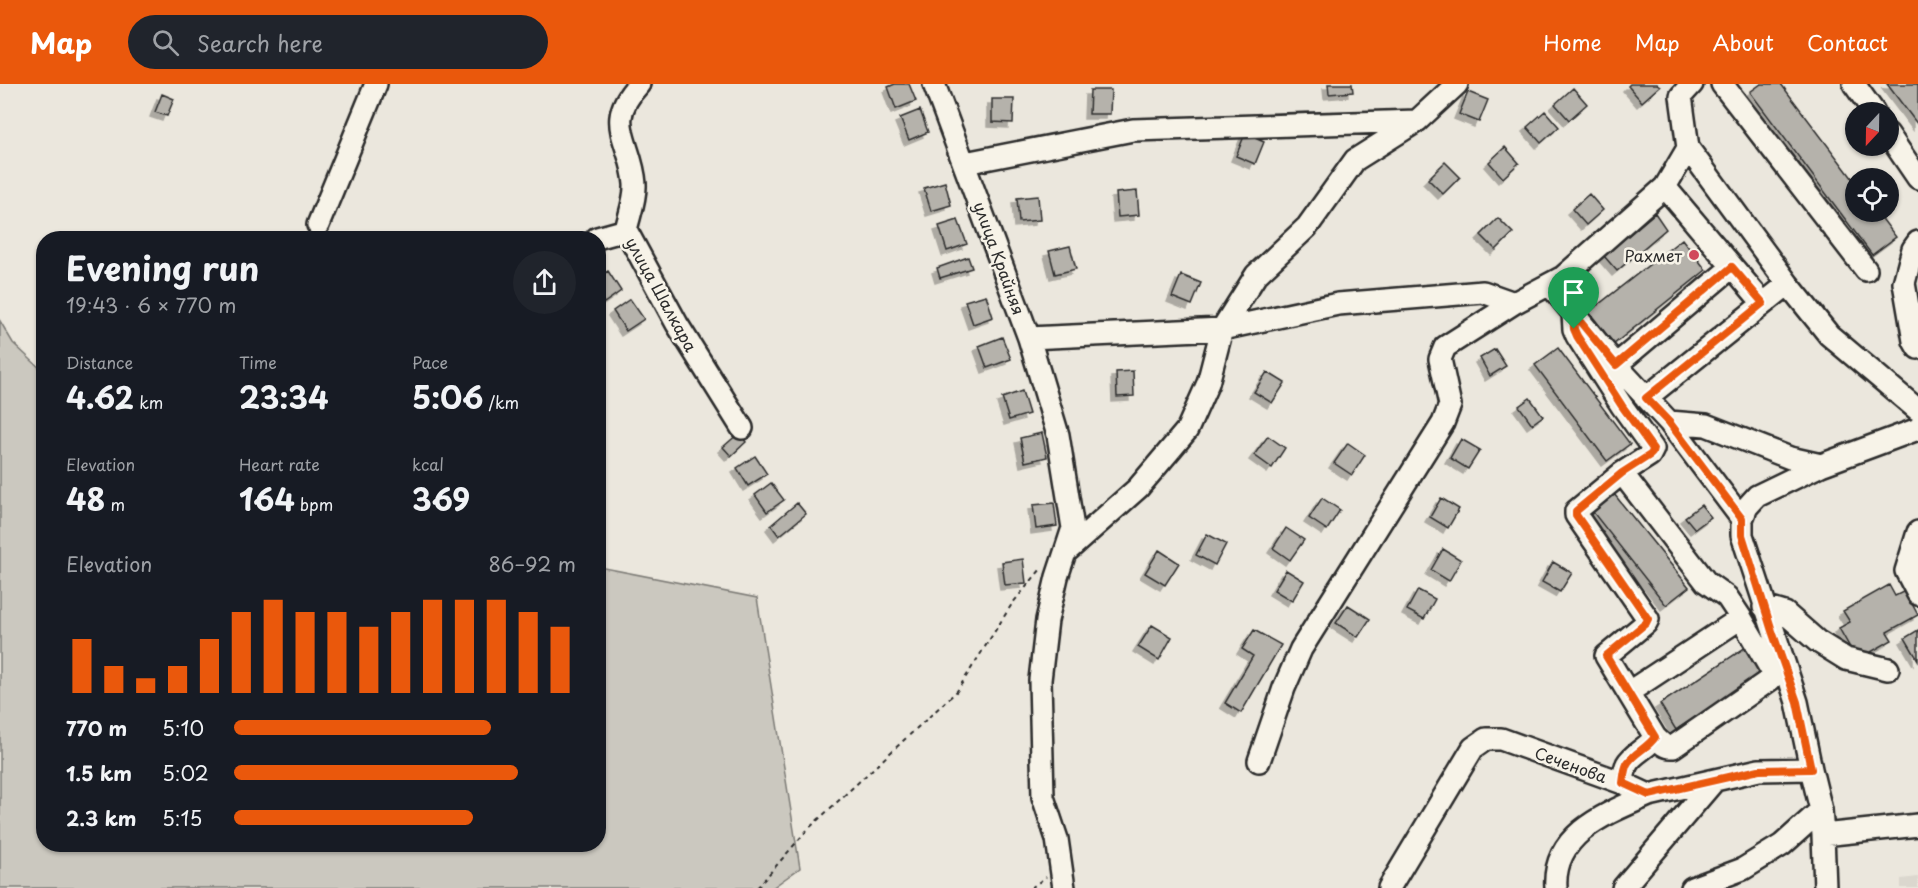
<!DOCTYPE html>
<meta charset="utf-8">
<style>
:root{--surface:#171b24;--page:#20242c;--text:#f1f3f6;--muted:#9ea1a6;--accent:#ea580c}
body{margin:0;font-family:"Playpen Sans",sans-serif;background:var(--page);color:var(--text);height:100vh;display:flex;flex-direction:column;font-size:22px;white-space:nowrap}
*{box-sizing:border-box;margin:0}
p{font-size:20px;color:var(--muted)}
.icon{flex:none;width:33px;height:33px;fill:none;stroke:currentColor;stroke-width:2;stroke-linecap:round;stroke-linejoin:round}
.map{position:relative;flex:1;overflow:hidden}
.sheet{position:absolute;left:36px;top:147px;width:570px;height:621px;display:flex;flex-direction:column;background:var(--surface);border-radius:24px;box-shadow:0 2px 4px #0004}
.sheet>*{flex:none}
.needle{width:39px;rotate:202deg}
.tools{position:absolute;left:1845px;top:18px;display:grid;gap:12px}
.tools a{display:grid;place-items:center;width:54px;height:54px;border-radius:50%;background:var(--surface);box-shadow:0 2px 4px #0004;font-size:30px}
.pin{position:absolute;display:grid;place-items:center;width:51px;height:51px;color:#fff;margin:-62px -26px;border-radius:50% 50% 50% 0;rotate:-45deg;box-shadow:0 0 6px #0007}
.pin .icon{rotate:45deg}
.round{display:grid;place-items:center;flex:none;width:63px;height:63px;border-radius:32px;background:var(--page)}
.overview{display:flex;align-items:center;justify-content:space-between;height:102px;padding:0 30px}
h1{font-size:33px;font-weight:700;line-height:45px}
.metrics{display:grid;grid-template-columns:repeat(3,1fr);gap:9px;height:102px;padding:6px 30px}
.metrics div{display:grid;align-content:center}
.metrics b{font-size:30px;font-weight:700}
.metrics small{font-size:16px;font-weight:400}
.metrics p{font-size:16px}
.chart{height:168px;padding:12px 30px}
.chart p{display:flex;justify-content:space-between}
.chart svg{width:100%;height:108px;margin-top:6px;stroke:var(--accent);stroke-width:6}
ul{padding:0 30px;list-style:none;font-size:20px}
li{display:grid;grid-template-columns:96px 72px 1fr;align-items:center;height:45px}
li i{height:15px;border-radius:8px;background:var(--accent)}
header{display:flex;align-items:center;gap:36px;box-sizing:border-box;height:84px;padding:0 30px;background:var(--accent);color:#fff}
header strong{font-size:28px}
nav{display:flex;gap:33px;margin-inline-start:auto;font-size:21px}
.search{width:420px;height:54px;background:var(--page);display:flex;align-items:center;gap:15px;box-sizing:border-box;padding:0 21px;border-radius:33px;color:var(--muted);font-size:22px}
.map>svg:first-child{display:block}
.built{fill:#dbd7ce}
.green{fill:#cbc8bf;stroke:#7b7a75;stroke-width:1.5}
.building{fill:#b5b2ab;stroke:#2b2b2b;stroke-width:1.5;filter:url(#shadow)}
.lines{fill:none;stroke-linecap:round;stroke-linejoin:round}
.minor-casing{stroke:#2b2b2b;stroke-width:26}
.path{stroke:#2b2b2b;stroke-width:2;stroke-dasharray:4.5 4.5;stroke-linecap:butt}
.minor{stroke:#f7f3e8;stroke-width:21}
.route-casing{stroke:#fff;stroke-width:12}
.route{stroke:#ea580c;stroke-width:8}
.poi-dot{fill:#d1495b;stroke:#f7f3e8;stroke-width:2}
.labels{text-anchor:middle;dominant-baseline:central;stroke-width:5;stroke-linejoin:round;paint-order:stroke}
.poi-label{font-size:16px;fill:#2b2b2b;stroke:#f7f3e8;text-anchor:end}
.street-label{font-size:16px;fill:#2b2b2b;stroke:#f7f3e8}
</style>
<header>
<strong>Map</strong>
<div class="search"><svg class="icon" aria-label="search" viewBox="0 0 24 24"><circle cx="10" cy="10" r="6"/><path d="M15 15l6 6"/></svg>Search here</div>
<nav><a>Home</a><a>Map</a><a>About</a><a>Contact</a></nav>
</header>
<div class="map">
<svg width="1918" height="804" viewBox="0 0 1918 804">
<defs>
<filter id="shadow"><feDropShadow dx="-5" dy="5" stdDeviation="0" flood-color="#0004"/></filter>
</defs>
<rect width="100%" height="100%" fill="#ebe7dd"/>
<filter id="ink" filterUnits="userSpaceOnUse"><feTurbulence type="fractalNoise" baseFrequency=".0167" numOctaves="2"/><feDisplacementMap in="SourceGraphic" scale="12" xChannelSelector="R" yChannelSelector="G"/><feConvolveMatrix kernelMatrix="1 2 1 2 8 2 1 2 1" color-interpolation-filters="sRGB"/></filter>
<g filter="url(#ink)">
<path class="built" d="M1918,793V804H1901V795Z"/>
<path class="green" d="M0,237L13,259L43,287L44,760H598L599,483L757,514L800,784L772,804H0Z"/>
<path class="building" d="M895,0H909L916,17L896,25L888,3Z
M1328,0H1352L1353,8L1329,10Z
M1630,0H1657L1660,2L1642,18L1628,2Z
M1761,0H1781L1856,99V128H1877L1896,153L1872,171L1750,8Z
M1887,0H1918V41Z
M1573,4L1587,20L1569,36L1555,20Z
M1090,6H1111L1110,30H1089Z
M1468,8L1488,16L1479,38L1459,30Z
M162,10L174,15L167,32L155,28Z
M992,15H1014L1013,39L992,38Z
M920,26L928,48L909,56L900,34Z
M1545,27L1559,43L1541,59L1527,43Z
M1245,50L1264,58L1255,80L1236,72Z
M1505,63L1519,79L1503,94L1489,78Z
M1445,78L1460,93L1443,110L1428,95Z
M945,98L951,121L931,127L924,104Z
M1137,107L1139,131L1118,133L1116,109Z
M1589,110L1603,126L1586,141L1572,125Z
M1038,112L1040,136L1019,138L1017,114Z
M1655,129L1666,145L1617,187L1604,172Z
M1498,134L1513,149L1496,166L1481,151Z
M958,136L967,160L947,167L939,142Z
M1682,155L1706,186L1614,260L1589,228Z
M1070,162L1076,185L1055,190L1049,167Z
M968,173L972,184L940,194L937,184Z
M608,187L621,207L604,219L598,210V193Z
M1181,191L1201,199L1192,221L1172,213Z
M986,211L993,233L973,240L965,217Z
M630,215L644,235L626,247L613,227Z
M1002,253L1011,275L987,284L979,262Z
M1558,264L1630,360L1607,377L1535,281Z
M1495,265L1506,282L1490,292L1480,274Z
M1133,287L1134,312L1117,313L1116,288Z
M1267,288L1285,299L1272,319L1254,308Z
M1022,307L1029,330L1009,336L1002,314Z
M1530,314L1543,332L1532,340L1519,322Z
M739,349L746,358L731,372L723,363Z
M1042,349L1047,373L1025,378L1020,354Z
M1268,352L1285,364L1272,384L1254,371Z
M1461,355L1480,366L1468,385L1450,374Z
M1348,359L1365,371L1352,391L1334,379Z
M755,372L767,390L748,402L737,384Z
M771,399L784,416L767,428L755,411Z
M1614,410L1689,503L1666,521L1592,427Z
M1322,414L1340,426L1327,446L1309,434Z
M1441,414L1459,425L1448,444L1430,433Z
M797,419L806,430L779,452L771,441Z
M1054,419L1057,442L1036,445L1033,421Z
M1701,421L1711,433L1695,445L1685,433Z
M1286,444L1304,456L1290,476L1273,464Z
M1207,450L1226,460L1215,481L1196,471Z
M1443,465L1461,476L1449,497L1431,486Z
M1159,466L1179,479L1165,501L1145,489Z
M1023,475L1026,499L1005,501L1002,478Z
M1553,478L1572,489L1560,508L1542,498Z
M1286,486L1304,497L1292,517L1274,506Z
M1889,501L1895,512L1905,507L1918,531L1887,548L1892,556L1857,576L1839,544L1850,538L1843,527Z
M1418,506L1435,515L1424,535L1407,526Z
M1348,521L1370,535L1358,553L1336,539Z
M1152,541L1172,553L1159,576L1138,563Z
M1254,546L1281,561L1241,629L1225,619L1253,572L1242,565Z
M1918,546V576L1905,554Z
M1749,561L1766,587L1676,646L1660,620Z"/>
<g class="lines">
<defs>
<path id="minor" d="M639,0C602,39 632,57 635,100C636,114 629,132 626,146L677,240L742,344
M934,0L1029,254L1058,351L1073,444L1057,493L1047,536L1040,596L1043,713L1057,755L1064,804
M1722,0L1866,186
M1854,0L1874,28
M1888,50L1918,94
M1688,64L1788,200L1829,251L1918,326
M965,79L1133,46L1417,37L1457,0
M1665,103L1763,219
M318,141L376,0
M597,154L626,146
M1918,158L1913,165L1904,199L1914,257L1918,264
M1550,201L1616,281L1669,338L1742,435V451L1797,618L1811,685
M1573,229L1574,245L1577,252L1622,322L1653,365L1650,371L1622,389L1706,498L1727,513L1741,534L1773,589L1771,595L1673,663C1665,664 1660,658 1655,653
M1029,254L1222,245L1338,220L1483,208L1514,219
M1616,281L1732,183
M1646,314L1788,200
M1669,338L1706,341L1790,374L1821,381L1918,345
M1622,389L1576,427V431L1648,535L1646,539L1606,572L1655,653C1648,664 1633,669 1627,680C1624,686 1624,693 1623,699
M1742,435L1747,423L1757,412L1821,381
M1918,448L1906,487L1918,510
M1067,467L1138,404L1187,346L1208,299L1222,245L1256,191L1307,143L1355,76L1417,37
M1764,523L1785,529L1817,557L1846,575L1888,585
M1629,608L1741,534
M1259,677L1284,604L1301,565L1443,339L1450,321L1440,275L1445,263L1514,219L1563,193L1665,103L1688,64L1681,12L1692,0
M1823,751L1825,804
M1389,804L1473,664L1486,655H1501L1623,699L1649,711L1759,686L1811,685L1821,726L1823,751L1918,741
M1556,804C1552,749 1608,729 1649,711
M1623,804L1714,697
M1692,804L1743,785L1782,761L1821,726"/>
</defs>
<use href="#minor" class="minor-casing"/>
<path class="path" d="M757,804L808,745L957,607L1012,520L1041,485
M1031,804L1046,793"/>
<use href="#minor" class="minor"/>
</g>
</g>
<g class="lines" filter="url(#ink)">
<defs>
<path id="route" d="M1732,183L1763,219L1646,314L1669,338L1742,435V451L1772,547L1797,618L1811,685L1759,686L1649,711L1623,699C1624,693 1624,686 1627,680C1633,669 1648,664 1655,653L1606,572L1646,539L1648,535L1576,431V427L1622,389L1650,371L1652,369L1653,365L1622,322L1577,252L1574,245L1573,229L1616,281Z"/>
</defs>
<use href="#route" class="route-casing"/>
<use href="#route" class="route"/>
</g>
<circle class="poi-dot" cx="1694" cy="171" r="6"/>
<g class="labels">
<g class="poi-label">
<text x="1682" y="171">Рахмет</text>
</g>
<g class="street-label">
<text transform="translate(1000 174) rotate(70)">улица Крайняя</text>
<text transform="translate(662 210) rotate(61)">улица Шалкара</text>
<text transform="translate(1571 680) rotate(20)">Сеченова</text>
</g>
</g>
</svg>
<div class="tools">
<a><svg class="needle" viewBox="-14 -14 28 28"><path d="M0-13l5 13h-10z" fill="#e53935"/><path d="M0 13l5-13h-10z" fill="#9ea1a6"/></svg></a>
<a><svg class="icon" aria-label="locate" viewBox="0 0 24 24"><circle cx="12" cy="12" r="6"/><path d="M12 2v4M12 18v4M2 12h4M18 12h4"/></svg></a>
</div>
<div class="pin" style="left:1574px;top:245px;background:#1e9e55"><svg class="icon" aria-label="arrive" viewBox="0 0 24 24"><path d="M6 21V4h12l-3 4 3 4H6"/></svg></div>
<section class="sheet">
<div class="overview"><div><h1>Evening run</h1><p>19:43 · 6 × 770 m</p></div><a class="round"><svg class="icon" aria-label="share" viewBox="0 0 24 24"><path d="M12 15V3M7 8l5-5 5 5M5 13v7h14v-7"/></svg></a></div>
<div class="metrics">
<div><p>Distance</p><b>4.62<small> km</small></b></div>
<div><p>Time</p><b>23:34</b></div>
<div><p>Pace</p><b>5:06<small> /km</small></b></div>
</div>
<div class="metrics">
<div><p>Elevation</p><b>48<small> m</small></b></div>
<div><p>Heart rate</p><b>164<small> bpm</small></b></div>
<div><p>kcal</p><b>369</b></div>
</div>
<div class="chart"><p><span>Elevation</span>86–92 m</p>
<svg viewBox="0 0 160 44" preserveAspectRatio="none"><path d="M5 44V22M15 44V33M25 44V38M35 44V33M45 44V22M55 44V11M65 44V6M75 44V11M85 44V11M95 44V17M105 44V11M115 44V6M125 44V6M135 44V6M145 44V11M155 44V17"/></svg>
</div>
<ul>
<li><b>770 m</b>5:10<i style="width:75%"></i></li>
<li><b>1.5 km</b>5:02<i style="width:83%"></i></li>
<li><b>2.3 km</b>5:15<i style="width:70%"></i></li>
</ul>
</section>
</div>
